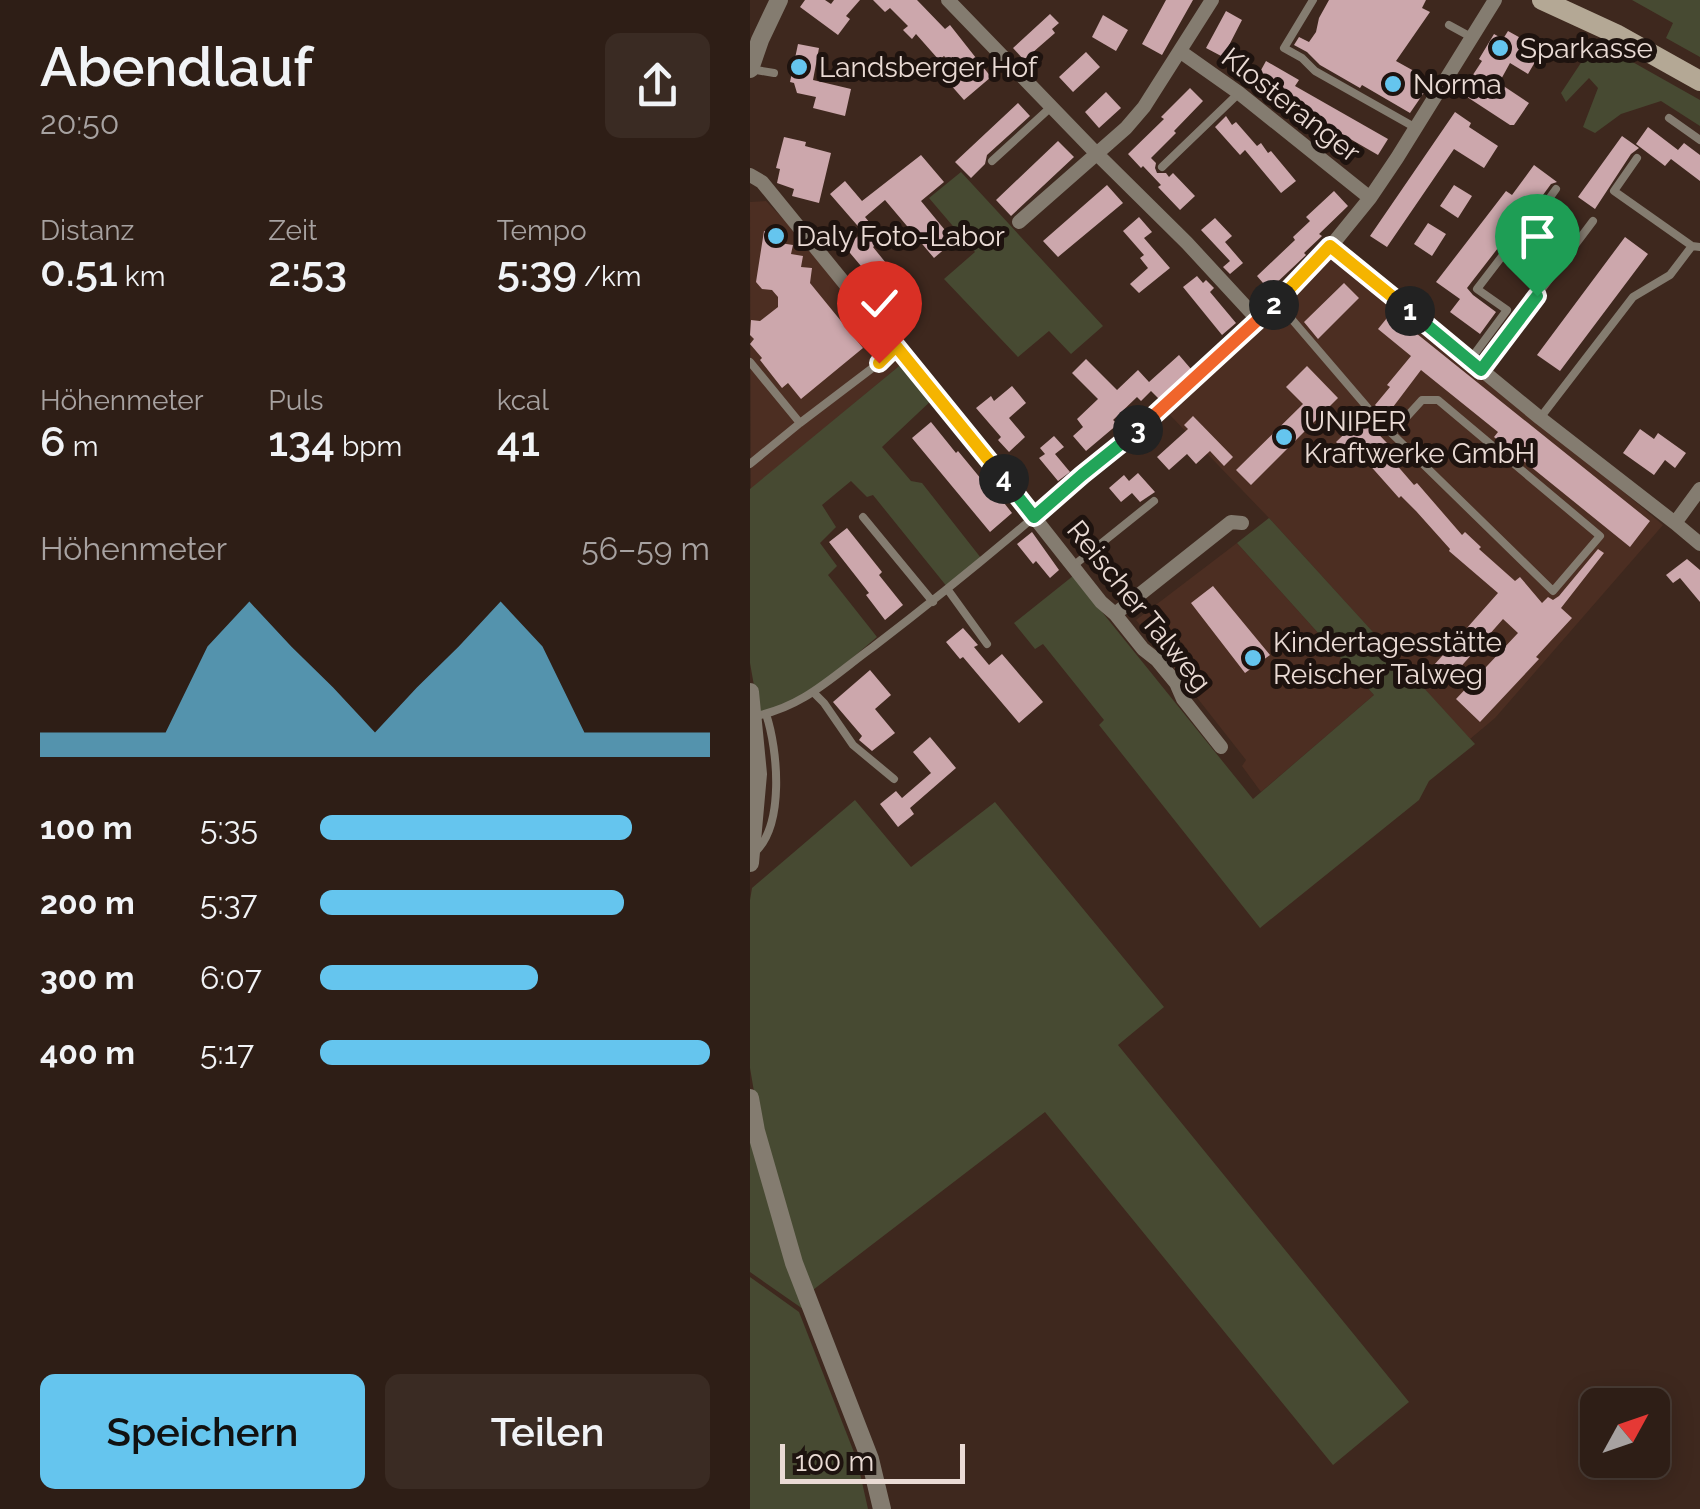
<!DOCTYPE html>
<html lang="de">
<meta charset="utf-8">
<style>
:root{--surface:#2e1e16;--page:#3a2b23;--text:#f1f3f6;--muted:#a7a2a1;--line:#493c35;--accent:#65c5ee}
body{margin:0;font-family:Raleway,sans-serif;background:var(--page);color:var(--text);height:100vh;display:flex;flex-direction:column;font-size:38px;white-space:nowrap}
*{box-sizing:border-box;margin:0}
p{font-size:32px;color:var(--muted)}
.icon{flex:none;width:55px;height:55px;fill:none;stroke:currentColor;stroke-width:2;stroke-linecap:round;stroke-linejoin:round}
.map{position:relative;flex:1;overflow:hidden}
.side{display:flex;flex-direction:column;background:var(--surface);width:750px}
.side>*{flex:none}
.needle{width:65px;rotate:50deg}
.buttons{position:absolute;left:830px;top:1388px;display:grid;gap:20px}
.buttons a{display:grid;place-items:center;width:90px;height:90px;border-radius:15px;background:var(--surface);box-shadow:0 5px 25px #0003,0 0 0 2px var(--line);font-size:50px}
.scale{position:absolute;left:30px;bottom:25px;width:185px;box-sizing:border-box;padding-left:10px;border:5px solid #eadbd5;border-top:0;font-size:28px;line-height:35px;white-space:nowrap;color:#eadbd5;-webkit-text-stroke:8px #1e130f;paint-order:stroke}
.pin{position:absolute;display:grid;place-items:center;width:85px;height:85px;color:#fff;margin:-102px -42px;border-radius:50% 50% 50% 0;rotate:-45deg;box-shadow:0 0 10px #0007}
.pin .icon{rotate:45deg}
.km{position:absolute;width:50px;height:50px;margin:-25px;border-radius:50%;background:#222;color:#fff;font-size:28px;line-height:50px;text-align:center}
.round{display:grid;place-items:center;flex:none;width:105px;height:105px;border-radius:15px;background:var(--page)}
.overview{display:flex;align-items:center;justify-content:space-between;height:170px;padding:0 40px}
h1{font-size:55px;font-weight:600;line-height:75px}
.figures{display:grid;grid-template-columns:repeat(3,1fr);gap:15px;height:170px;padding:10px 40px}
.figures div{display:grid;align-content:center}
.figures b{font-size:42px;font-weight:600}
.figures small{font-size:28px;font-weight:400}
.figures p{font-size:28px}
.chart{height:280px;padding:20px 40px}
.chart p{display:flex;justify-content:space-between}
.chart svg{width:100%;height:180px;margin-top:10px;fill:var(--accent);opacity:.7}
.action{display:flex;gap:20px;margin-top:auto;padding:20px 40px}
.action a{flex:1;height:115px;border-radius:15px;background:var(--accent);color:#111;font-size:40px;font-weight:600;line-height:115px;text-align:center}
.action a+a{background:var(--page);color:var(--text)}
ul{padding:0 40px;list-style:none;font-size:32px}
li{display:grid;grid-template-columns:160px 120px 1fr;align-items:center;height:75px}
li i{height:25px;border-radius:12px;background:var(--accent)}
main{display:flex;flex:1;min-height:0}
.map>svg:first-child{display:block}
.built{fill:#4c2e22}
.green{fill:#474a32}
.building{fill:#cca7ac}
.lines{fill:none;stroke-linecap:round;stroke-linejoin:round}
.service{stroke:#847c70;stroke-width:8}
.minor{stroke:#847c70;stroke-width:14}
.tertiary{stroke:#847c70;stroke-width:18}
.secondary{stroke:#b4a895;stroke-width:20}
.split-1-casing{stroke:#fff;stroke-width:20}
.split-2-casing{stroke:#fff;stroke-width:20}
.split-3-casing{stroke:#fff;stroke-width:20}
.split-4-casing{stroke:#fff;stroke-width:20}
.split-5-casing{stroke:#fff;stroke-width:20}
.split-1{stroke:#22a559;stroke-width:12}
.split-2{stroke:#f5b400;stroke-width:12}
.split-3{stroke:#f0652b;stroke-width:12}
.split-4{stroke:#22a559;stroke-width:12}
.split-5{stroke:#f5b400;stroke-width:12}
.poi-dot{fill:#65c5ee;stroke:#1e130f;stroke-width:4}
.labels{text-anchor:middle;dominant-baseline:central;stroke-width:10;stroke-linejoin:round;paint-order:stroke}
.poi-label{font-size:28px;fill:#eadbd5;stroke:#1e130f;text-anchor:start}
.street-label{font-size:28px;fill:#eadbd5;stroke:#1e130f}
</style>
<main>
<section class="side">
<div class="overview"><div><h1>Abendlauf</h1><p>20:50</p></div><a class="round"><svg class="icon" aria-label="share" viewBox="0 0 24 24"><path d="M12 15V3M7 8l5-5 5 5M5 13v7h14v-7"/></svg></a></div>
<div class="figures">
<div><p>Distanz</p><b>0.51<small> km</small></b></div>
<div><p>Zeit</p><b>2:53</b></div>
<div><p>Tempo</p><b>5:39<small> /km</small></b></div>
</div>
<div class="figures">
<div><p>Höhenmeter</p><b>6<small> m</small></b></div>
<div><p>Puls</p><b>134<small> bpm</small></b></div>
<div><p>kcal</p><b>41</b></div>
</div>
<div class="chart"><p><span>Höhenmeter</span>56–59 m</p>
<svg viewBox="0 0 160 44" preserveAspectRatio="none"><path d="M0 44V38L10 38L20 38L30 38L40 17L50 6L60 17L70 27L80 38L90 27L100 17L110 6L120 17L130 38L140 38L150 38L160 38V44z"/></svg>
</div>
<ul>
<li><b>100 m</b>5:35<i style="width:80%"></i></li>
<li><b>200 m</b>5:37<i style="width:78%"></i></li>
<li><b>300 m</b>6:07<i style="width:56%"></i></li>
<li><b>400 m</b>5:17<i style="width:100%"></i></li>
</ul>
<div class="action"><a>Speichern</a><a>Teilen</a></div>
</section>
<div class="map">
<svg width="950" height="1509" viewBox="0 0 950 1509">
<rect width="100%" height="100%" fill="#3e281e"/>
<path class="built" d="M16,201L59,246L154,362L1,489L0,202Z
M581,248L913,525L745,718L720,739L519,518L418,413Z
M487,543L624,695L511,792L492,766L496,760L386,620Z"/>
<path class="green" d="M882,0H950V57L916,38L923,23Z
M844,43L856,47L950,100V126L911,101L871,114L845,133L833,127L848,88L839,78L816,102L811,93Z
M211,172L353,326L321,354L299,331L268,357L194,279L225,252L179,198Z
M154,362L184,398L132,447L161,481L172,483L231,558L198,588L123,495L117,497L101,481L72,505L86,527L70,543L87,566L78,575L127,637L50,702L9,714L0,663V489Z
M519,518L725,744L679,781L669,800L510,928L349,725L354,720L293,644L285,649L264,623L323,576L503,799L624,695L487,543Z
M105,800L161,867L245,802L414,1007L368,1045L659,1402L583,1465L295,1112L59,1293L10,1127L0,1068V900L2,888Z
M0,1135L53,1309L0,1272Z
M0,1277L49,1312L107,1460L118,1509H0Z"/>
<path class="building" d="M55,0H75L81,4L84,0H110L96,16L100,19L88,35L50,7Z
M123,0H167L195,29L200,25L241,77L214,100L199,83L210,73L194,56L189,60L166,34L162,39L153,30L158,26L140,8L135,12Z
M416,0H443L412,55L392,44Z
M579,0H676L672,8L680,12L646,61L682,81L660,113L612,85L610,88L570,65L557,52L544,45L549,37L559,42L566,32L569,18Z
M476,11L492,20L473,57L456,48Z
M300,14L309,23L302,29L305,33L274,60L263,48Z
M353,15L378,30L366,51L342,37Z
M758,31L792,50L778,74L760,63L749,83L779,103L764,125H760L711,93L732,61L729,59L744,34L753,39Z
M48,44L69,48L63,80L101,89L95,116L63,108L66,97L47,93L44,83L40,82Z
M336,52L350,67L323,92L309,77Z
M516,61L549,80L545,86L638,139L628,155L564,118L562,121L534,106L538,100L505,81Z
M440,88L453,101L424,131L426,133L401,158L406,163L405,168L407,173H416L419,177L423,173L445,196L430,210L408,187L411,185L393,166L391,168L378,154L414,119L411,117Z
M356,92L371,108L349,128L335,112Z
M268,103L280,116L237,155L235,164L221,178L205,162Z
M705,112L721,123L719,127L748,146L734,168L704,149L637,247L620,236Z
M476,116L482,125L486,122L507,146L511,143L518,153L521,151L546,181L531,193L495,150L490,155L465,127Z
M898,127L928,150L934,143L950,155V181L921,159L915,166L886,144Z
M872,136L889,148L881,154L845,209L828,197Z
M34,137L56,142L55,146L81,153L69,203L42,196L44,189L27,183L30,169L26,168Z
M308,141L324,157L261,216L246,200Z
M171,155L194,182L171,201L204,241L184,258L135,200L115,217L133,239L123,247L153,284L137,297L95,247L113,232L80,194L95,181L112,201Z
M784,165L807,182L801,184L782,210L779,208L717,288L723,295L746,312L730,334L700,312L710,299L686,282L756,191L762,195Z
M357,185L373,203L308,257L293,241Z
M704,185L722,196L708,218L690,206Z
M584,191L598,206L569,234L572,236L554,253L556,255L519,290L507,276L545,240L543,237L560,221L556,217Z
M389,217L402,232L394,238L420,268L389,293L380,284L398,268L390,258L394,255L373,231Z
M465,218L482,236L475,242L493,263L480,274L473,267L480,261L451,230Z
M678,223L696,234L682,256L664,244Z
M14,231L31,234L30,243L43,245L41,254L53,256L51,267L62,268L60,283L113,348L51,399L38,383L32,388L10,360L12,358L0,344L4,339L0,335L1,320L10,321L28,307V297L22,290L12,289L6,282Z
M875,237L898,254L810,371L787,355Z
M447,276L453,283L456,280L464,288L460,292L486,323L472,335L433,287Z
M594,283L609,298L568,339L554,322Z
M641,313L900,521L880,547L744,437L748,432L671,370L637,415L627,407L625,405L640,387L637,385L661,356L628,329Z
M429,355L441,369L409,399L401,391L391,401L387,397L363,420L368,424L336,451L323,436L333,427L327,419L348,399L322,373L336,359L367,390L388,370L399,382Z
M557,366L588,398L501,485L486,470L553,404L536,387Z
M262,386L276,403L259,418L275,437L259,452L248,440L251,437L226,408L241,396L244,401Z
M443,416L483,457L474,466L460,451L446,464L437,454L419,470L407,457L438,429L434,425Z
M612,417L637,443L632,448L664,485L667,483L712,535L715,532L731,547L729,549L765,581L770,577L792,603L798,597L803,600L809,596L848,549L854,553L811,608L822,618L786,657L789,659L730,722L706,699L768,633L753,619L692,688L676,674L748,593L699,551L700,549L666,511L651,496L649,498L617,462L612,468L586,442Z
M181,422L206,453L208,451L241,491L243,489L262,513L240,532L162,438Z
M890,429L904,439L908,433L936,453L925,468L915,460L904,475L873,453Z
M304,436L314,447L305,454L320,472L308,481L289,458L295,454L290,448Z
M388,473L405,492L390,502L382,493L371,502L359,488L374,475L379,481Z
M97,528L132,572L129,575L153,605L135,620L116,595L119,593L79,542Z
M282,532L309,570L300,578L286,561L283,564L267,544Z
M937,559L950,570V602L930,578L923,583L916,575Z
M463,586L520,655L495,673L441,603Z
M213,628L228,645L224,647L239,665L252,654L293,702L269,723L213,657L210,659L196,642Z
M120,670L141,695L125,709L145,733L122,751L109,740L112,736L83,702Z
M180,737L206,768L160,808L164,814L148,827L130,804L146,791L152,798L181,773L163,752Z"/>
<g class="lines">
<path class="service" d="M563,0L534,48L552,58L565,71L666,128
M699,25L721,37
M0,69L24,73
M919,118L950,140
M887,158L864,191L942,246
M242,161L301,107
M412,167L489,93
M527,302L629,421L803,591L850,536L688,400H672L642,433
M720,360L757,310L727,289L779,221L786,217L806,189
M0,362L50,423L0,464
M731,370L843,221
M790,418L883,297L920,275L942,246L950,247
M50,423L129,363L146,346
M113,517L183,602
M323,566L404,501
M198,590L237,644
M63,692L74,703L103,745L144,779
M5,716C54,707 84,675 123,647C178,605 231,562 284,517
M4,853C35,826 28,750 16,714"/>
<path class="minor" d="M198,0L346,153L437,243L509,321
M431,52L489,93L620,198
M0,175L12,182L250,474L351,602L365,614L393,649L407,660L426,683L433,699L471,747
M269,222L376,128L394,107L462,0
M581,246L790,418L925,523L950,489
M284,517L332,475L408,414L509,321L581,246L620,198L647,158L745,0
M925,523L950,544
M365,614L481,522L492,523"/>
<path class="tertiary" d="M0,69L10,40L29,0
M0,692L8,774L0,863
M0,1098L6,1131L44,1263L120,1459L132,1509"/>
<path class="secondary" d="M792,0L866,34L950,81"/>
</g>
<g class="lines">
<defs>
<path id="split-1" d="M660,311L731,370L787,296"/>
<path id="split-2" d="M524,305L580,246L660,311"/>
<path id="split-3" d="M388,430L524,305"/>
<path id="split-4" d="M254,479L284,517L332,475L388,430"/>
<path id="split-5" d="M129,363L146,346L254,479"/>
</defs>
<use href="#split-1" class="split-1-casing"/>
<use href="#split-2" class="split-2-casing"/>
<use href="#split-3" class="split-3-casing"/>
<use href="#split-4" class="split-4-casing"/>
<use href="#split-5" class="split-5-casing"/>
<use href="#split-1" class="split-1"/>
<use href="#split-2" class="split-2"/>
<use href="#split-3" class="split-3"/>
<use href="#split-4" class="split-4"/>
<use href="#split-5" class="split-5"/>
</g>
<g class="poi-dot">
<circle cx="750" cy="48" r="10"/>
<circle cx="49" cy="67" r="10"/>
<circle cx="643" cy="84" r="10"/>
<circle cx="26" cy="236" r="10"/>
<circle cx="534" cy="437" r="10"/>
<circle cx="503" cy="658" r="10"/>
</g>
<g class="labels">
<g class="poi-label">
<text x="770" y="48">Sparkasse</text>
<text x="69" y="67">Landsberger Hof</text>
<text x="663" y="84">Norma</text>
<text x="46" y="236">Daly Foto-Labor</text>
<text x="554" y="421">UNIPER<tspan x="554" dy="32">Kraftwerke GmbH</tspan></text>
<text x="523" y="642">Kindertagesstätte<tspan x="523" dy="32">Reischer Talweg</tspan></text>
</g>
<g class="street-label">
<text transform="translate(541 105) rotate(38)">Klosteranger</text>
<text transform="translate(389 606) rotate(51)">Reischer Talweg</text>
</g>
</g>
</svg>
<div class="buttons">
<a><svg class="needle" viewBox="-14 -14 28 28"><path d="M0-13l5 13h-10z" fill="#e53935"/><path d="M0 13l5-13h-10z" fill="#a7a2a1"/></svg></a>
</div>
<div class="scale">100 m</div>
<div class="pin" style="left:787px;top:296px;background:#1e9e55"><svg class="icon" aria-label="arrive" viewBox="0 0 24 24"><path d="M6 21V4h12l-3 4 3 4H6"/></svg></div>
<div class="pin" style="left:129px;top:363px;background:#d93025"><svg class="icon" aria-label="check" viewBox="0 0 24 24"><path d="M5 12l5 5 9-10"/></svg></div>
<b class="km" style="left:660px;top:311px">1</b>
<b class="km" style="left:524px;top:305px">2</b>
<b class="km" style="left:388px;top:430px">3</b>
<b class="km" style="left:254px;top:479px">4</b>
</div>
</main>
